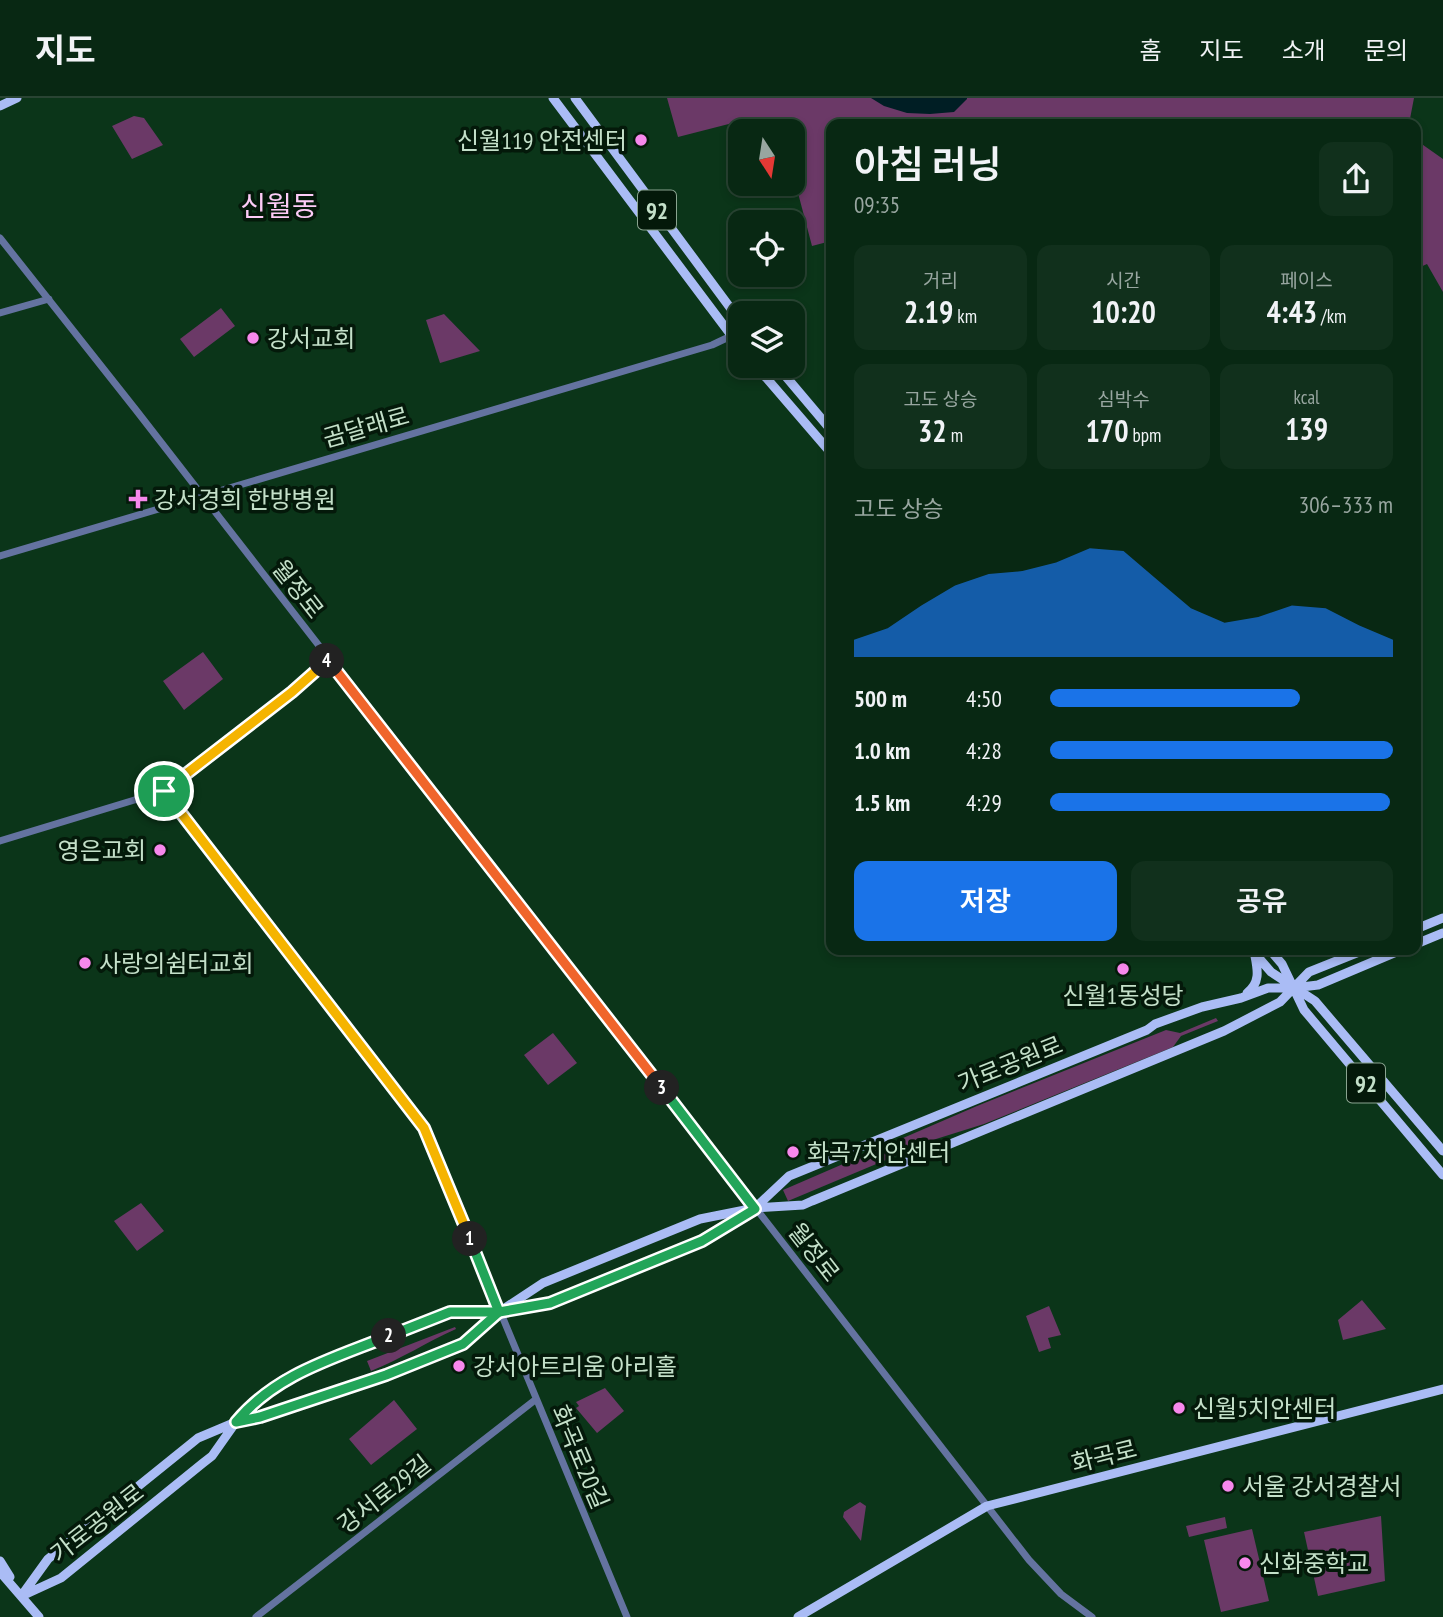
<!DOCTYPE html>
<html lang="ko">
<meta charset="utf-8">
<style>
:root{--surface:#082813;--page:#11301c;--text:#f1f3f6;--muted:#98a6a0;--line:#294433;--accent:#1a73e8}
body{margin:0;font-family:"PT Sans Narrow","Noto Sans KR",sans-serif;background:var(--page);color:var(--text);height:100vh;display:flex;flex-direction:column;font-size:26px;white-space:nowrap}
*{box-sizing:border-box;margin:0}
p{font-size:23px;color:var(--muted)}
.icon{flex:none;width:38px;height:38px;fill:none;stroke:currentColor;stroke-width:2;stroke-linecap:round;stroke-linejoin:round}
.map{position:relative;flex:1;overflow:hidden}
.panel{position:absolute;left:826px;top:21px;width:595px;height:836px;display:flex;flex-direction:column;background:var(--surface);border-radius:14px;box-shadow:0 4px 10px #0003,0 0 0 2px var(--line)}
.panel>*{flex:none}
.needle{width:46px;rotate:168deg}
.controls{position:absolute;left:728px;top:21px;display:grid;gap:14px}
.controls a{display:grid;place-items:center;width:77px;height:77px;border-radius:14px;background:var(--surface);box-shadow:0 4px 10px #0003,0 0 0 2px var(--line);font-size:35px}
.pin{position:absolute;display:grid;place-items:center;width:60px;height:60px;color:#fff;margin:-30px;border:4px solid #fff;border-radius:50%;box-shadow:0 2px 7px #0007}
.km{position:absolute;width:35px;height:35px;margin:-18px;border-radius:50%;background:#222;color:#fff;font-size:19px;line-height:35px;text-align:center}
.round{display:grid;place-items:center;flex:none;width:74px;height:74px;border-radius:14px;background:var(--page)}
.overview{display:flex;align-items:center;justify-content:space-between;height:119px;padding:0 28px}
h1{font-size:38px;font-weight:600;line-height:52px}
.stats{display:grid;grid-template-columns:repeat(3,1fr);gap:10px;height:119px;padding:7px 28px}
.stats div{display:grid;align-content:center;border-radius:14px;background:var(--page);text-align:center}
.stats b{font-size:30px;font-weight:600}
.stats small{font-size:19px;font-weight:400}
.stats p{font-size:19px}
.chart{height:196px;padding:14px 28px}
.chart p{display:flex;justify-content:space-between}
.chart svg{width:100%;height:126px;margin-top:7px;fill:var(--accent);opacity:.7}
.primary-button{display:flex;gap:14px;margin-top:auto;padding:14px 28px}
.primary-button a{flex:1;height:80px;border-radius:14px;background:var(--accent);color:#fff;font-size:28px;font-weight:600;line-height:80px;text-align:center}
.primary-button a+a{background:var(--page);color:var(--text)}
ul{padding:0 28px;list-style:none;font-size:23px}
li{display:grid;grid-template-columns:112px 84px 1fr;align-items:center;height:52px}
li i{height:18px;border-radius:9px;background:var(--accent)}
header{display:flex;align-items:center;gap:42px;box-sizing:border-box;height:98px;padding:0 35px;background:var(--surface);border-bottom:2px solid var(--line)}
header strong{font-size:33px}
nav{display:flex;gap:38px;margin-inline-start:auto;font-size:24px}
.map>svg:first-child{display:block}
.green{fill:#6b3967}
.water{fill:#001e24}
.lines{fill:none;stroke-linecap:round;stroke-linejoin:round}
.minor{stroke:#6473a0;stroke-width:7}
.major{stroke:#aabcf5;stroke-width:9}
.split-1-casing{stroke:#fff;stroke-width:14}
.split-2-casing{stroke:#fff;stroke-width:14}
.split-3-casing{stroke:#fff;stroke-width:14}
.split-4-casing{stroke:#fff;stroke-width:14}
.split-5-casing{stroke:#fff;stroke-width:14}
.split-1{stroke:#f5b400;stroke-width:9}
.split-2{stroke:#22a559;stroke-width:9}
.split-3{stroke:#22a559;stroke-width:9}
.split-4{stroke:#f0652b;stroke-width:9}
.split-5{stroke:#f5b400;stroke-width:9}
.poi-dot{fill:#f788ec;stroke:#04190a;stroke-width:2.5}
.labels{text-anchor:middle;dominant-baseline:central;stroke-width:7;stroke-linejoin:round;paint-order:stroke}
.shield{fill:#04190a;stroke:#8aa490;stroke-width:2}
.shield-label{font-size:23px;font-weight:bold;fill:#c4e0c9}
.poi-label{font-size:24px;fill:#c4e0c9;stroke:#04190a;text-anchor:start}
.street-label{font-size:24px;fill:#c4e0c9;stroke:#04190a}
.quarter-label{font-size:28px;fill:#fdcbf7;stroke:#04190a}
</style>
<header>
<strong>지도</strong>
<nav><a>홈</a><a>지도</a><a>소개</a><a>문의</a></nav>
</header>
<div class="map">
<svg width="1443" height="1519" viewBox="0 0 1443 1519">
<rect width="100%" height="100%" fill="#0b3519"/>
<path class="green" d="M667,0H1414L1409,26H831V143L812,148L793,76V33H781L780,30L756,19L678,39Z
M134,18L144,20L163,47L132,61L112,28Z
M1416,42L1443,61V194L1427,166L1416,171Z
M221,210L235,228L194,259L180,241Z
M444,216L480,253L440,265L426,222Z
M203,554L223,581L184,612L163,583Z
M1216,920L1218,923L1181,938L1173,949L984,1026L936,1041L788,1103L783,1092L977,1008L1166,932L1180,935Z
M553,935L577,965L548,987L524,957Z
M141,1105L164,1133L137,1153L114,1123Z
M1362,1202L1386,1231L1343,1242L1338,1222Z
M1049,1208L1061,1237L1048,1240L1051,1250L1039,1254L1026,1218Z
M455,1229L456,1231C427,1244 401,1261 371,1273L367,1263Z
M605,1290L624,1313L597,1335L576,1310L579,1308L576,1304Z
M394,1302L417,1331L371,1367L349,1341Z
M860,1404L866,1408L861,1443L843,1419L844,1414Z
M1381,1418L1385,1483L1318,1498L1304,1434Z
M1225,1419L1227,1430L1189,1439L1186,1428Z
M1252,1431L1269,1503L1221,1514L1204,1442Z"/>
<path class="water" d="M871,0H967V1L954,14L930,16L907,15L884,8Z"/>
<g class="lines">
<path class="minor" d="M0,140L136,312L1029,1462L1061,1496L1092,1519
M0,215L49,201
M0,458L712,247L731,238L740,231
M164,693L424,1030L627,1519
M0,743L164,693L292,594L328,562
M256,1519L535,1302"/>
<path class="major" d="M553,0L740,249
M575,0L740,223
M0,8L17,0
M756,268L831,355
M777,268L831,332
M1416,831L1443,820
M1416,846L1443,835
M1252,852L1271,874L1315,903L1443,1053
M1270,852L1282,866L1304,912L1443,1077
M1247,895C1260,885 1258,873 1255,858
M0,1463L10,1479
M0,1474L39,1519
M22,1497L48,1461L198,1340L236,1324L253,1304L284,1281L450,1214H499L543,1185L700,1121L755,1110L789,1078L1147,932L1155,926L1202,909L1241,900L1268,890H1293L1318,887L1401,852
M24,1497L61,1480L203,1365L212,1358L236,1324L260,1319L386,1277L463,1246L499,1214L550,1205L702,1143L755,1110L803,1107L812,1103L1224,933L1280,904L1309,874L1364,852
M798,1519L987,1408L1443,1291"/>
</g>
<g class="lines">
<defs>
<path id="split-1" d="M164,693L424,1030L470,1141"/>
<path id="split-2" d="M389,1238C332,1261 276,1276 236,1324L260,1319L386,1277L463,1246L499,1214L470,1141"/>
<path id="split-3" d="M389,1238L450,1214H499L550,1205L702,1143L755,1111L662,990"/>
<path id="split-4" d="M327,563L328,562L662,990"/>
<path id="split-5" d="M164,693L292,594L327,563"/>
</defs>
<use href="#split-1" class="split-1-casing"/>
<use href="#split-2" class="split-2-casing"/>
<use href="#split-3" class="split-3-casing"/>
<use href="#split-4" class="split-4-casing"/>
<use href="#split-5" class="split-5-casing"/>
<use href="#split-1" class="split-1"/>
<use href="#split-2" class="split-2"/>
<use href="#split-3" class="split-3"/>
<use href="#split-4" class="split-4"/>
<use href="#split-5" class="split-5"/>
</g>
<g class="poi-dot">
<circle cx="641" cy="42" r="7"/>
<circle cx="253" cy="240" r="7"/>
<path d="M134.5 390.5h7v7h7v7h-7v7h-7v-7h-7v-7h7z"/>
<circle cx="160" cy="752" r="7"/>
<circle cx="85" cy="865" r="7"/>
<circle cx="1123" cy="871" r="7"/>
<circle cx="793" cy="1054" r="7"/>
<circle cx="459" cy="1268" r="7"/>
<circle cx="1179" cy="1310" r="7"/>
<circle cx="1228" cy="1388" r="7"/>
<circle cx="1245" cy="1465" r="7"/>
</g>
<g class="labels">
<g class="shield">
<rect x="638" y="92.5" width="38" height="39" rx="5"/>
<rect x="1347" y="965.5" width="38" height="39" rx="5"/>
</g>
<g class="shield-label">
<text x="657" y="112">92</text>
<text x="1366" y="985">92</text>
</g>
<g class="poi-label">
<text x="627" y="42" text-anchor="end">신월119 안전센터</text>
<text x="267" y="240">강서교회</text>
<text x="154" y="401">강서경희 한방병원</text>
<text x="146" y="752" text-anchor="end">영은교회</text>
<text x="99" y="865">사랑의쉼터교회</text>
<text x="1123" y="897" text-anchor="middle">신월1동성당</text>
<text x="807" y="1054">화곡7치안센터</text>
<text x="473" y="1268">강서아트리움 아리홀</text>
<text x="1193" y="1310">신월5치안센터</text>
<text x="1242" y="1388">서울 강서경찰서</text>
<text x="1259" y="1465">신화중학교</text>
</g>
<g class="street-label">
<text transform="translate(366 329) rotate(-16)">곰달래로</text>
<text transform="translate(298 491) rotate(52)">월정로</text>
<text transform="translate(1010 966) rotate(-22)">가로공원로</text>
<text transform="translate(814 1154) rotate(52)">월정로</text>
<text transform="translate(1104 1358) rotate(-14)">화곡로</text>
<text transform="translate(580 1359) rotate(67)">화곡로20길</text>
<text transform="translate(384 1396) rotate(-38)">강서로29길</text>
<text transform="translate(97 1425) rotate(-38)">가로공원로</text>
</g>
<g class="quarter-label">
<text x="279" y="107">신월동</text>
</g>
</g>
</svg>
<div class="controls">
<a><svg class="needle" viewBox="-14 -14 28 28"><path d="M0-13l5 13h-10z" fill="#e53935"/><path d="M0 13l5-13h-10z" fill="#98a6a0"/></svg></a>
<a><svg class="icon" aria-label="locate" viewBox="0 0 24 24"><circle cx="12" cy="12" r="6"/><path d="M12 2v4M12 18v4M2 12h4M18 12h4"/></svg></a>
<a><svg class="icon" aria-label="layers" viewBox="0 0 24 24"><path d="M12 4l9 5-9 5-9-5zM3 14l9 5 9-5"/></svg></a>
</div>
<div class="pin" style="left:164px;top:693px;background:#1e9e55"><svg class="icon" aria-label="arrive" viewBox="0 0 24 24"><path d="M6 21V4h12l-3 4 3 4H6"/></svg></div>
<b class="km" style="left:470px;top:1141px">1</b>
<b class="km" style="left:389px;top:1238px">2</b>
<b class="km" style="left:662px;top:990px">3</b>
<b class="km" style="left:327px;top:563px">4</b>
<section class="panel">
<div class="overview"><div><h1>아침 러닝</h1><p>09:35</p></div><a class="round"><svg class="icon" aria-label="share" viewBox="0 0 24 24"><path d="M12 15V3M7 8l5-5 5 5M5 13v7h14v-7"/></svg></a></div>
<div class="stats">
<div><p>거리</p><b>2.19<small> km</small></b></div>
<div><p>시간</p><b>10:20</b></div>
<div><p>페이스</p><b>4:43<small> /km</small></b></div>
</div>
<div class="stats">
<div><p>고도 상승</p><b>32<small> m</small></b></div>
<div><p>심박수</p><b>170<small> bpm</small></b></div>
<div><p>kcal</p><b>139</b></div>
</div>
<div class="chart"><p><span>고도 상승</span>306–333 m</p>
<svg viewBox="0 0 160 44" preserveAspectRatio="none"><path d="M0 44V38L10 34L20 26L30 19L40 15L50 14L60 11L70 6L80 7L90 17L100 27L110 32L120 30L130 26L140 27L150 33L160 38V44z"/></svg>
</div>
<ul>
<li><b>500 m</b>4:50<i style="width:73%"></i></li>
<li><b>1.0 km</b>4:28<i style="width:100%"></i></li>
<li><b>1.5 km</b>4:29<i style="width:99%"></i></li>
</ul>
<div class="primary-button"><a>저장</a><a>공유</a></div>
</section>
</div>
